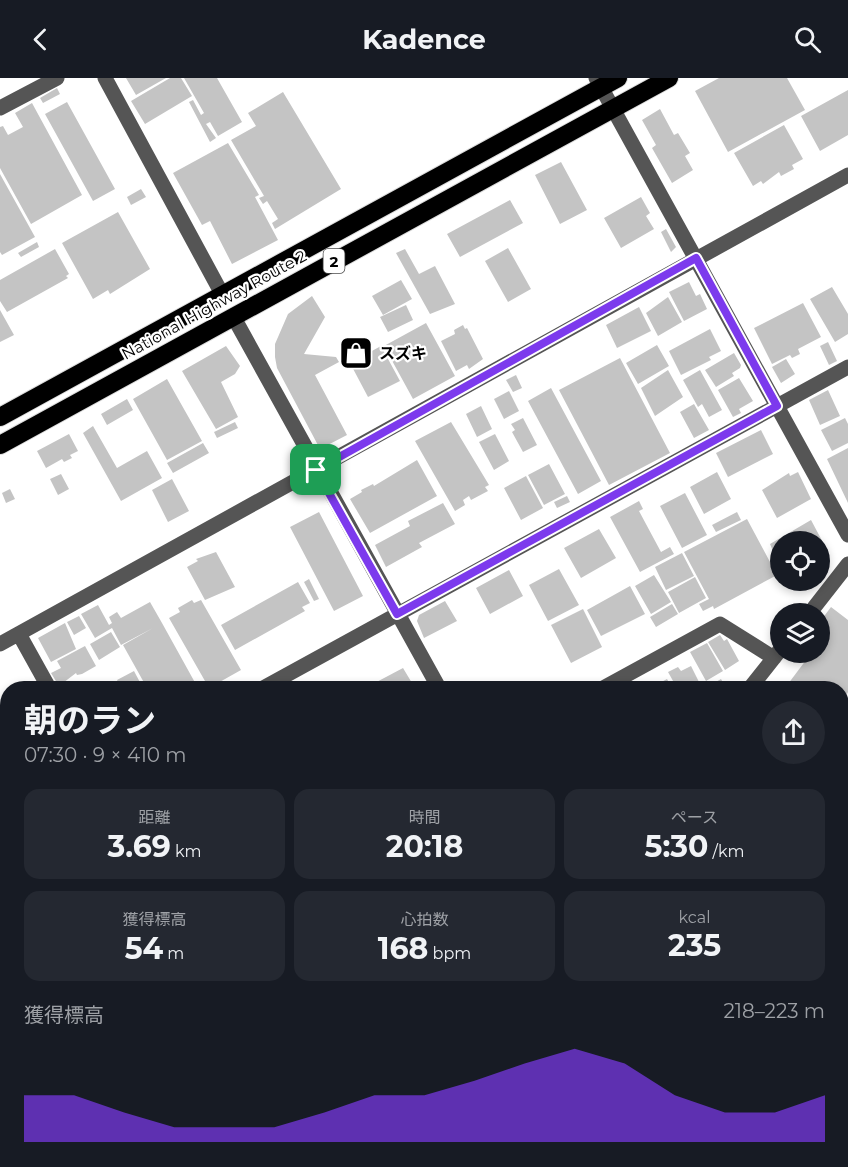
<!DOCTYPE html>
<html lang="ja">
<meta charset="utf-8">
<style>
:root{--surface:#171b24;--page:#242831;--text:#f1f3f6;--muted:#9ea1a6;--accent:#7c3aed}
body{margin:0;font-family:Montserrat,"Noto Sans JP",sans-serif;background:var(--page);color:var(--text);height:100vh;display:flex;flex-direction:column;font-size:22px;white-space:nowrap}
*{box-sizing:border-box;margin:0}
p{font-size:20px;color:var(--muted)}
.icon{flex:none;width:33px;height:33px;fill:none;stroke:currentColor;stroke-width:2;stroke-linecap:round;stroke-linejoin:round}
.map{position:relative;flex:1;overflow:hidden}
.panel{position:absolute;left:0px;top:603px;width:849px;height:486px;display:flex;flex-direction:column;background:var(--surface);border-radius:24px 24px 0 0;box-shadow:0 3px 9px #0003}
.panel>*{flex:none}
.buttons{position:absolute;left:770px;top:453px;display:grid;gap:12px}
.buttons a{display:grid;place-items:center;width:60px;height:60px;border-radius:50%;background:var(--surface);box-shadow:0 3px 9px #0003;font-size:30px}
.pin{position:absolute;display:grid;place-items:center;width:51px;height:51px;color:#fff;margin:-26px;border-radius:12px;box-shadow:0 3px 9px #0006}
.round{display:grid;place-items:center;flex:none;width:63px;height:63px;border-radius:32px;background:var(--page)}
.headline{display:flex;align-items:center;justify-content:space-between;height:102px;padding:0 24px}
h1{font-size:33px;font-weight:700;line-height:45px}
.stats{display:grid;grid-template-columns:repeat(3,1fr);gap:9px;height:102px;padding:6px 24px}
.stats div{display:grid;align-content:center;border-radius:15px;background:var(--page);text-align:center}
.stats b{font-size:30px;font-weight:700}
.stats small{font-size:16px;font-weight:400}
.stats p{font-size:16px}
.chart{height:168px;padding:12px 24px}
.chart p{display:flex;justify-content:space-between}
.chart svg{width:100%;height:108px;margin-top:6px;fill:var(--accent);opacity:.7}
header{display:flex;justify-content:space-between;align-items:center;height:78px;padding:0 24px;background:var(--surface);font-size:27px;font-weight:700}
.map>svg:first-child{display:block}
.green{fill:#dcdcdc}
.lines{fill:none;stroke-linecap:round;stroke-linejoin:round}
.river{stroke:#a3a3a3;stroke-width:34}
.building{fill:#c4c4c4}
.highway-casing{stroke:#dbdbdb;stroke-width:20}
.minor{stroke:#555;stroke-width:15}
.highway{stroke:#000;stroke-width:18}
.route-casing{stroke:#fff;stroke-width:12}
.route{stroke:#7c3aed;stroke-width:8}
.labels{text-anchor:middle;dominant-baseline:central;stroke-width:4.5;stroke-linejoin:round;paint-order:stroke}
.shield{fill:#fff;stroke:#4c4c4c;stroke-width:1.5}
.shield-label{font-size:15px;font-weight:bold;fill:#000}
.street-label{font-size:16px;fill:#000;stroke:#fff}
.poi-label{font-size:16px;font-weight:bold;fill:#000;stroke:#fff;text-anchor:start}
</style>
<header><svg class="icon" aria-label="back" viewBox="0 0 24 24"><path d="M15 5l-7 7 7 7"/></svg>Kadence<svg class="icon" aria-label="search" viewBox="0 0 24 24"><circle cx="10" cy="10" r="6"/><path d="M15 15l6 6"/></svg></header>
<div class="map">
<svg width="848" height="1089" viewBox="0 0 848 1089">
<rect width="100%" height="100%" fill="#fff"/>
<path class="green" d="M322,1082H494L488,1089H326Z"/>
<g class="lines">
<path class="river" d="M842,646L848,638
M500,1089L506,1082"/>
</g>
<path class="building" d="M126,0H166L136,17Z
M170,0H181L192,18L145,46L131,23Z
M184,0H217L242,44L218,58L210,44L206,46L216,60L210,64L189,24L193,22L201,37L204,35Z
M719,0H787L805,32L728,74L695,13Z
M57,10L60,16L43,25L40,20Z
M848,12V57L820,73L801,38Z
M283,14L341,111L275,151L272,145L278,141L267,123L263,126L259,120L264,118L231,62L256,48L248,35Z
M67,24L115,111L93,123L45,36Z
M32,25L82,117L31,146L0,90V49L3,48L8,57L23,49L15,35Z
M660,31L674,57L678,55L690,75L685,78L693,92L672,105L652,70L656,67L642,42Z
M784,47L803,81L792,87L794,91L781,98L779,94L763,106L761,103L753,108L734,75Z
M228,65L259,117L255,119L278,162L232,186L210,143L202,147L173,95Z
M561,84L587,132L560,146L535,97Z
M0,96L35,159L2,177L0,174Z
M141,111L146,119L131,127L127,119Z
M641,119L650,135L646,138L654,151L621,170L604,140Z
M510,122L523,145L460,179L447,156Z
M118,134L150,191L110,216L108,212L93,221L62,165Z
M666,151L676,169L671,174L661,154Z
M37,164L39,169L21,179L18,175Z
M508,170L531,211L508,224L485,183Z
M55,171L69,196L66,198L68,200L7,234L0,223V202Z
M405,171L419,196L435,188L455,226L430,236L396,175Z
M401,202L412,221L383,237L372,218Z
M689,204L696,218L700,216L707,231L684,243L669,214Z
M832,209L848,236V256L835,264L810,221Z
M312,218L325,239L304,276L336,279L339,284L315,297L347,357L320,371L277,290L275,279V266L288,236Z
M668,219L682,244L658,258L646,235Z
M803,225L821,259L798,271L800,276L792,280L790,277L772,286L754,250Z
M406,227L413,242L388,254L380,239Z
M639,229L651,253L617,270L606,247Z
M0,232L14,257L0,264Z
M426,245L455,298L413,321L384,268Z
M463,247L465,251L467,250L483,281L469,291L467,287L456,293L441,263L455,256L454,252Z
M710,251L721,273L709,279L711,282L681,297L669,273Z
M828,264L837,283L829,287L820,268Z
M657,267L669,288L638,306L626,285Z
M226,268L240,288L235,296L221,304L238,339L216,351L182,293Z
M381,268L400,303L368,319L350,285Z
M734,275L741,287L740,290L732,295L734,298L716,309L705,292Z
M620,280L670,375L609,407L559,312Z
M786,281L795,296L781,305L772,289Z
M668,292L683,319L655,338L641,310Z
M700,292L722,332L709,339L702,326L698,329L683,302Z
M516,297L522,310L513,314L506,302Z
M739,300L753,323L739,331L741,335L733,339L718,312Z
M167,301L202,363L167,382L133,321Z
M551,310L601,403L578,416L528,323Z
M828,312L840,338L820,347L809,322Z
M509,313L519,333L504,341L494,321Z
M127,321L133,332L107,347L101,336Z
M694,326L709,352L694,360L680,334Z
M481,328L492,351L477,359L466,336Z
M523,340L537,367L523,374L512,354L515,352L511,346Z
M845,340L848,346V365L832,373L821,352Z
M235,344L238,350L217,360L214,354Z
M451,344L489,407L485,409L488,413L471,422L469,418L463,422L465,427L455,433L415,363Z
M93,348L117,390L147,373L162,400L121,423L83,355Z
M761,352L773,376L728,399L716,375Z
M69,356L78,373L70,377L72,380L64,384L62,381L46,390L37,373Z
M495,356L509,383L494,392L479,364Z
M203,365L209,375L173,395L167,385Z
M848,370V425L827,381Z
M417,382L437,418L370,455L350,421L362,414L361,412L373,406L374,408Z
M549,386L565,416L544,427L528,397Z
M717,394L731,421L704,436L690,409Z
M798,394L811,421L777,440L762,412L789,395L790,398Z
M61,396L69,411L58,417L50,401Z
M526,398L543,430L521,442L504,410Z
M172,401L189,433L168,444L152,412Z
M10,411L15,421L6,425L2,415Z
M685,415L707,457L682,470L660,428Z
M567,418L570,424L557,430L554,424Z
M639,423L643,431L639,433L661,474L670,469L674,476L640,494L610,439Z
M443,425L455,446L419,465L422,469L386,489L375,467L410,448L408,443Z
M319,434L363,518L334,533L290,449Z
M737,434L741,442L716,454L712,447Z
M747,441L777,497L714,531L713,528L703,533L699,526L709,521L684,474Z
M811,442L827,472L819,476V464H780V490L770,466Z
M599,451L616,480L581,500L564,470Z
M216,474L235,509L205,522L187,489L198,483L196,481Z
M682,475L694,498L666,512L655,489Z
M559,491L579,527L548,543L529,507Z
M509,492L523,518L490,536L476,510Z
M654,497L671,524L651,536L635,508Z
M695,499L706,520L679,535L668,514Z
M309,501L319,521L314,523L304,504Z
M298,504L310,525L302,529L305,533L235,572L221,547Z
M630,508L645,536L601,558L587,532Z
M192,522L194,525L201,522L241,592L209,610L169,540L180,534L178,530Z
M445,523L457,543L424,560L417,543L419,537Z
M150,524L162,545L198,610H147L123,567L153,550L121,567L112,550L95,560L81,536L98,527L109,547L112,545L109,539L117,534L121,540Z
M672,526L678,536L656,549L650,539Z
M831,529L848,542V614L842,626V610H785L812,574H819V565L824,558L819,554V545Z
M583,531L602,569L571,585L551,547Z
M79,538L86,550L74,557L67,544Z
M65,545L76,571L51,584L38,560Z
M111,554L120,569L99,582L90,566Z
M720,557L724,563L727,561L739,583L725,592L708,564Z
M707,565L723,593L706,603L690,574Z
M85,568L96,588L82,596L77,597L76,595L59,608L51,595L61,590L57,583Z
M691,588L699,604L686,610H677L668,594L678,589L681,593Z
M403,590L415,610H370L369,608Z
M134,593L143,610H121L117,602Z
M667,601L672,610H650Z
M721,601L726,610H708L707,609Z
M8,635V657L0,661V639Z
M848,661V712L842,707V669Z
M8,716V739L0,743V720Z
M842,749L848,754L844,762L848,767L842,776Z
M8,812V832L0,837V816Z
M848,866V951L842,959V875Z
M0,975L8,989V1000L0,1004Z
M177,1082H211L215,1089H163Z
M696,1082H749L743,1089H690Z
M765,1082H810L804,1089H759Z"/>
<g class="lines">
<defs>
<path id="highway" d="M0,339L618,0
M0,367L669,0"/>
</defs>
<use href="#highway" class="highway-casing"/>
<path class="minor" d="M105,0L222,216
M596,0L848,457
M0,30L57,0
M233,238L439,610
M809,536L848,486
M19,556L49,610
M0,566L848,97
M263,610L848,289
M603,610L720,546L774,580
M750,610L780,572
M842,820L848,812
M0,902L8,915
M842,1062L848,1066
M307,1082L311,1089
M79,1089L92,1082
M634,1089L640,1082
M839,1089L848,1077"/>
<use href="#highway" class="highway"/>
</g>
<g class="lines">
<defs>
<path id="route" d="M696,180L777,328L397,536L316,392Z"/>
</defs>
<use href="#route" class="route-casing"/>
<use href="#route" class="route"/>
</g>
<defs>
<symbol id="shop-square" viewBox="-11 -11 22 22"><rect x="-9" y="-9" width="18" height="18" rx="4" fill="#000" stroke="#fff"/><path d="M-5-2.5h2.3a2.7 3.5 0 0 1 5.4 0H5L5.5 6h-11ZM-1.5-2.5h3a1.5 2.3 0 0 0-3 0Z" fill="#fff"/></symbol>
</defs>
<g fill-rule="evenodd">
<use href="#shop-square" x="337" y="256" width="38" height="38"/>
</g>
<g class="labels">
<rect class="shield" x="323.5" y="171" width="21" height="24" rx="4.5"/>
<g class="shield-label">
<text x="334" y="183">2</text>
</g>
<g class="street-label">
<text transform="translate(214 227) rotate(-29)">National Highway Route 2</text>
</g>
<g class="poi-label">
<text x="379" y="275">スズキ</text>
</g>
</g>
</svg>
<div class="buttons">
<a><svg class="icon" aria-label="locate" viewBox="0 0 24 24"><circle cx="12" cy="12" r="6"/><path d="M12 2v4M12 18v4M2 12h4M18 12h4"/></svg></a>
<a><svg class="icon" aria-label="layers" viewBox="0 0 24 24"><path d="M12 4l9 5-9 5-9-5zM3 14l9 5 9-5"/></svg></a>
</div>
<div class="pin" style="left:316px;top:392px;background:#1e9e55"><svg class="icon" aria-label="arrive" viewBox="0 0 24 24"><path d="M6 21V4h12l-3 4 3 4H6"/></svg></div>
<section class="panel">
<div class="headline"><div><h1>朝のラン</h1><p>07:30 · 9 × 410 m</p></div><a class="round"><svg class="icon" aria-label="share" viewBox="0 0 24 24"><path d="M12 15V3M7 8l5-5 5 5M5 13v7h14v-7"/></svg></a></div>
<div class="stats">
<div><p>距離</p><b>3.69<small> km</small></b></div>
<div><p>時間</p><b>20:18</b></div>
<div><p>ペース</p><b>5:30<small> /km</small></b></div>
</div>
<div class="stats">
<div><p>獲得標高</p><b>54<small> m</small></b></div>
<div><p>心拍数</p><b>168<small> bpm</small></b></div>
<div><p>kcal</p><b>235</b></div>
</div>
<div class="chart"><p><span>獲得標高</span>218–223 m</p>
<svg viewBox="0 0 160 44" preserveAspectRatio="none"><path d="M0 44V25L10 25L20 32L30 38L40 38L50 38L60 32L70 25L80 25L90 19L100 12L110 6L120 12L130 25L140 32L150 32L160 25V44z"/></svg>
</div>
</section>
</div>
